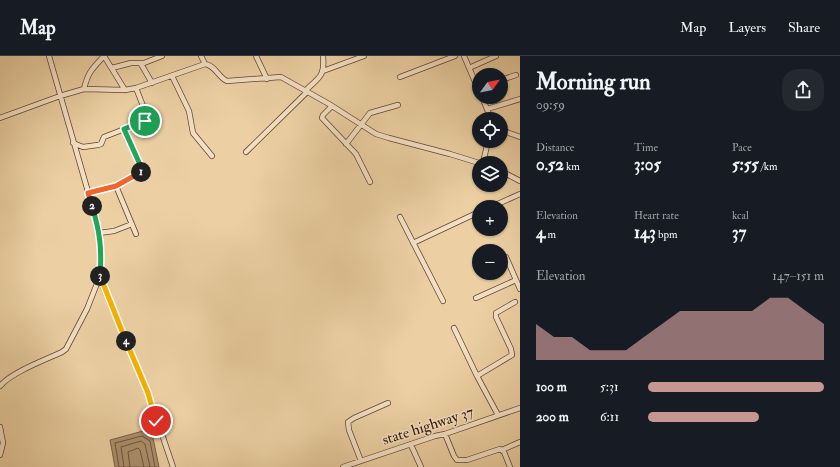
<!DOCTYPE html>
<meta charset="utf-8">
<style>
:root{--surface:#171b24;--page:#242831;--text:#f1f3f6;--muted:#9ea1a6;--line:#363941;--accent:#c59692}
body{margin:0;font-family:"IM FELL Double Pica",serif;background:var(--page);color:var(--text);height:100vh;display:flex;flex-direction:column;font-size:15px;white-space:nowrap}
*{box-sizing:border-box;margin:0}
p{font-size:13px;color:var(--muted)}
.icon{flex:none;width:22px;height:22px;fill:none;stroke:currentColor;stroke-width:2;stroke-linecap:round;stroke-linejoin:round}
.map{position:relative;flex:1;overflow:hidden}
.panel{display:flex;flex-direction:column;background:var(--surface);width:320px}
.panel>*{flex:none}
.needle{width:26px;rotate:57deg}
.fabs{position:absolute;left:472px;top:12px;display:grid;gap:8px}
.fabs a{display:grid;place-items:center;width:36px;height:36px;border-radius:50%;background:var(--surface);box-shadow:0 1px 3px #0004;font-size:20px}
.pin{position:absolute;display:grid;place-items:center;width:34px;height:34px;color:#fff;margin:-17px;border:2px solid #fff;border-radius:50%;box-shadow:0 1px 4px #0007}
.km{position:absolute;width:20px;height:20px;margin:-10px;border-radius:50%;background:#222;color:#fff;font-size:11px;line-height:20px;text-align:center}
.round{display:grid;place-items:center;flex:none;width:42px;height:42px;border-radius:16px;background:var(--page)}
.overview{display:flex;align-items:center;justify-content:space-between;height:68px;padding:0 16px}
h1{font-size:22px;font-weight:700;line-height:30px}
.metrics{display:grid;grid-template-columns:repeat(3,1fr);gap:6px;height:68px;padding:4px 16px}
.metrics div{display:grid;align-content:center}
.metrics b{font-size:17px;font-weight:700}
.metrics small{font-size:11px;font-weight:400}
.metrics p{font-size:11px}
.chart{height:112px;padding:8px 16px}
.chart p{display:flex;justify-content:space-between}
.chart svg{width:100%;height:72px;margin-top:4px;fill:var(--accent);opacity:.7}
ul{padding:0 16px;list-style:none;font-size:13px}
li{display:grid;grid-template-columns:64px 48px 1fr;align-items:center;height:30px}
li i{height:10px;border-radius:5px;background:var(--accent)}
header{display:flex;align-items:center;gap:24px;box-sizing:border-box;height:56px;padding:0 20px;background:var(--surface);border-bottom:1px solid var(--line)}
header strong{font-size:19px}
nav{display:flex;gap:22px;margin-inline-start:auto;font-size:14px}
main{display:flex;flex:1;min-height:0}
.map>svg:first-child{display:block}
.water{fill:#ad916f;stroke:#7c6147}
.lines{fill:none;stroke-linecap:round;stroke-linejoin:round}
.shore{stroke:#70543d;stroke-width:1}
.minor-casing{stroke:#614631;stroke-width:6}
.minor{stroke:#f3e0c3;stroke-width:4.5}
.split-1-casing{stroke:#fff;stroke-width:8}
.split-2-casing{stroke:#fff;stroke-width:8}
.split-3-casing{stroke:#fff;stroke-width:8}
.split-4-casing{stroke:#fff;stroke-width:8}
.split-5-casing{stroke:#fff;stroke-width:8}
.split-1{stroke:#22a559;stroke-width:5}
.split-2{stroke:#f0652b;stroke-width:5}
.split-3{stroke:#22a559;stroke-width:5}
.split-4{stroke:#f5b400;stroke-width:5}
.split-5{stroke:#f5b400;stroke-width:5}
.labels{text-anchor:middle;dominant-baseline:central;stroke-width:3;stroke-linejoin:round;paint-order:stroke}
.street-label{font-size:15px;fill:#33180b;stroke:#f3e0c3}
</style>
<header>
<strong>Map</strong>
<nav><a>Map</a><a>Layers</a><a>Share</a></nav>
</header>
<main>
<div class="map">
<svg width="520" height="411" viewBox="0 0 520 411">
<rect width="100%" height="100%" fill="#ecd0a3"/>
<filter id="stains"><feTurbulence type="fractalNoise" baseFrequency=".005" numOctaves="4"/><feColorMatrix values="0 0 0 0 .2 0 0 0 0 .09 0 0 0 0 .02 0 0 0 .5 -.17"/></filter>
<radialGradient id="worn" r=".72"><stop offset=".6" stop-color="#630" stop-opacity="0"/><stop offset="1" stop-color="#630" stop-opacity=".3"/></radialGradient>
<path class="water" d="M143,375L153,382L159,411H115L110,384Z"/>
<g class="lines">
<path class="shore" d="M119,411L115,387L142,380L150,385L155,411
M124,411L121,391L141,385L145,388L150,411
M130,411L128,396L138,392L140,394L144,411"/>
<defs>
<path id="minor" d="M49,0L99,174L101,202L100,220L102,228L148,337L173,411
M104,0L125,34
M201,0L205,8
M256,0L267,23
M464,0L479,35
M141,8L152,27
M112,12L131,7H144L162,0
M469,12L496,0
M323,15L364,0
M172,20L189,55L193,77L212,100
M400,21L455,0
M501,24L516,19
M84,33C88,16 92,13 104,0
M305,35C319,21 325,21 323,0
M482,41L491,63
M332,50L323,59L322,62L356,98L370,126
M487,53L520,43
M0,62L60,40L84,33L125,34L136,32L205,8C215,9 218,21 227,25L281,21L329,48L376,78L389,82L450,98L479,107
M501,74L520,81
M73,87L83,91L98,89L101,88L104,81L145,65L147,60L136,32
M346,88L370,57L398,49
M246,96L307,36
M483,107L488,85
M501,115L520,125
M116,130L136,178
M88,137L116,130L141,115L140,109L124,73
M491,151L520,138
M400,161L443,245
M99,177L114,175L132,168
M413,187L479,156
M506,201L520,233
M476,242L516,224
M454,272L477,320L498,359
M477,320L512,299L511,293L496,261V257L515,246
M0,330C12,316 45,304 62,296L66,293L87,253L100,220
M0,371L3,387L0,399
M445,378L454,400L457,404H467L500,393L504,396L510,411
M411,389L421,411
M502,394L520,386
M361,405L349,374L348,366L354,362L388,347
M343,411L435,380L445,378L520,352"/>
</defs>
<use href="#minor" class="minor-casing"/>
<use href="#minor" class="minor"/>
</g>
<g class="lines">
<defs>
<path id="split-1" d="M141,116L142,113L124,73L145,65"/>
<path id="split-2" d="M92,150L88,137L116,130L141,116"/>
<path id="split-3" d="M92,150C100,176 102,193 100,220"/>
<path id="split-4" d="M100,220L126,285"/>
<path id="split-5" d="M126,285L148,337L156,365"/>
</defs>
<use href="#split-1" class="split-1-casing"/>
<use href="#split-2" class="split-2-casing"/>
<use href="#split-3" class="split-3-casing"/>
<use href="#split-4" class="split-4-casing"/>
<use href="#split-5" class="split-5-casing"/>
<use href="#split-1" class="split-1"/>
<use href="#split-2" class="split-2"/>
<use href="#split-3" class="split-3"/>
<use href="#split-4" class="split-4"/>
<use href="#split-5" class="split-5"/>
</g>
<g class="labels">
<g class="street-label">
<text transform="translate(428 370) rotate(-18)">state highway 37</text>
</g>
</g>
<rect width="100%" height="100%" filter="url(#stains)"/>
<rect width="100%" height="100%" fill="url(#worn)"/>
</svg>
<div class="fabs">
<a><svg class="needle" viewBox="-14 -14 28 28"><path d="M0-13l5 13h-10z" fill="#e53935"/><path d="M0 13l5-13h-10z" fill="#9ea1a6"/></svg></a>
<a><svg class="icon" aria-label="locate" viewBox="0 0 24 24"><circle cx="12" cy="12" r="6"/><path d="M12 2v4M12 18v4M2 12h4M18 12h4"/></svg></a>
<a><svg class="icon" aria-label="layers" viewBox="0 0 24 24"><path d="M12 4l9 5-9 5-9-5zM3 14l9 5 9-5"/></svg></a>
<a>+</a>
<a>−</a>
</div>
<div class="pin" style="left:145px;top:65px;background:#1e9e55"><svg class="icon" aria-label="arrive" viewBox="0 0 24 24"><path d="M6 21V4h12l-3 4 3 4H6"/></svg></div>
<div class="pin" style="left:156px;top:365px;background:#d93025"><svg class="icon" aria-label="check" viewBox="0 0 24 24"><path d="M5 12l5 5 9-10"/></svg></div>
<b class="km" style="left:141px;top:116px">1</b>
<b class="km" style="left:92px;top:150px">2</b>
<b class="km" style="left:100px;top:220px">3</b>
<b class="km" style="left:126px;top:285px">4</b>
</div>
<section class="panel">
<div class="overview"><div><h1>Morning run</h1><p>09:59</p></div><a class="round"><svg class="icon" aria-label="share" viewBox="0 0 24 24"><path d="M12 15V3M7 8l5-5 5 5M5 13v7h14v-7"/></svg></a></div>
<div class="metrics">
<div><p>Distance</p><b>0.52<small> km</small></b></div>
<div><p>Time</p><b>3:05</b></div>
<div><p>Pace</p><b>5:55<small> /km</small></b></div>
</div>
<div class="metrics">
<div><p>Elevation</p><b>4<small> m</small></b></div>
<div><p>Heart rate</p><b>143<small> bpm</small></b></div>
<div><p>kcal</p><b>37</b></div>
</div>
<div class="chart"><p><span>Elevation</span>147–151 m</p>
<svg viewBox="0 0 160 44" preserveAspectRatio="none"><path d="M0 44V22L10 30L20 30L30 38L40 38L50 38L60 30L70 22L80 14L90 14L100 14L110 14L120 14L130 6L140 6L150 14L160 22V44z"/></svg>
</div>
<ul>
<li><b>100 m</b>5:31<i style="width:100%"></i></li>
<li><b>200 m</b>6:11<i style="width:63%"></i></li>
</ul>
</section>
</main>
